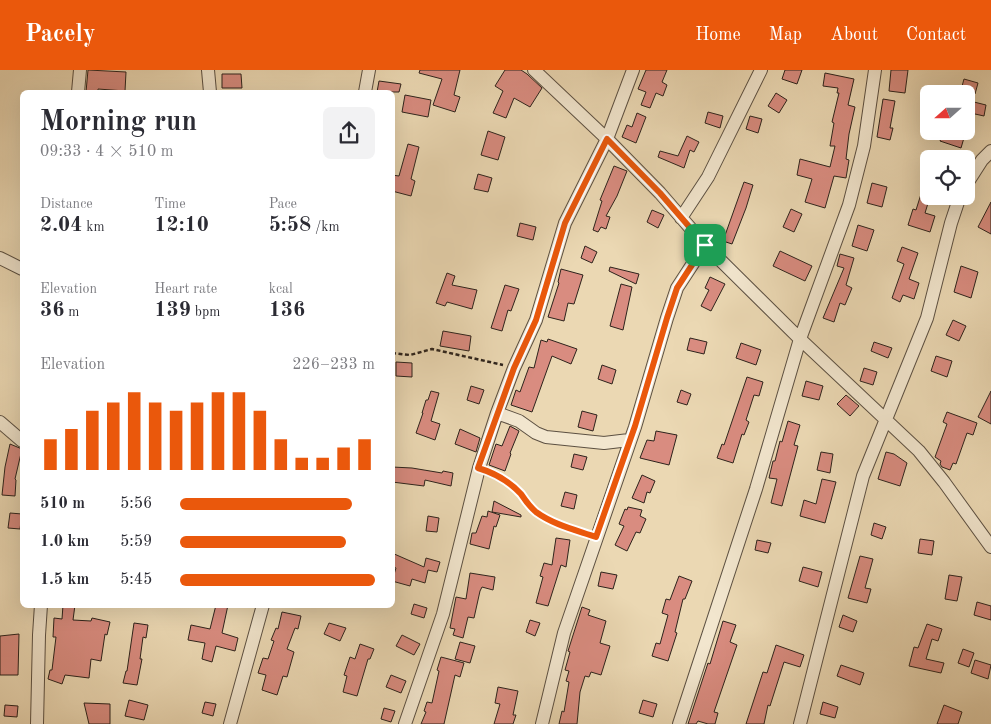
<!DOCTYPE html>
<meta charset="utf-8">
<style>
:root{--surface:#fff;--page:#f2f2f3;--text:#2b2b33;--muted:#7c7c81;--accent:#ea580c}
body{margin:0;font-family:"Old Standard TT",serif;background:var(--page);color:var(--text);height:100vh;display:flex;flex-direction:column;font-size:19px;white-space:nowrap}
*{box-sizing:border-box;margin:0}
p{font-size:16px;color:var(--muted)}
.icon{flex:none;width:28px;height:28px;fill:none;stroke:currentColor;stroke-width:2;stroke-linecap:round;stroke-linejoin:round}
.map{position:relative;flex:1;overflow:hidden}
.side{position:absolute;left:20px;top:20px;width:375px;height:518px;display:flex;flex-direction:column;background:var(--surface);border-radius:8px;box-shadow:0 5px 20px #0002}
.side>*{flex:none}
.needle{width:32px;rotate:249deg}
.fabs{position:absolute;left:920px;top:15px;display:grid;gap:10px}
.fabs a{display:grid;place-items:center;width:55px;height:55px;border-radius:8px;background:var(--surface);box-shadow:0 5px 20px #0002;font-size:25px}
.pin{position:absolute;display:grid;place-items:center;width:42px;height:42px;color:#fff;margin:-21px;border-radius:10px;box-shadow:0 2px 8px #0006}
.round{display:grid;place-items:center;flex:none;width:52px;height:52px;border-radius:8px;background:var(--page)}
.head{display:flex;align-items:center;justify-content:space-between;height:85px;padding:0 20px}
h1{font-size:28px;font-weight:700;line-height:38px}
.figures{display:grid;grid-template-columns:repeat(3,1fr);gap:8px;height:85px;padding:5px 20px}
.figures div{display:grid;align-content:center}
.figures b{font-size:21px;font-weight:700}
.figures small{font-size:14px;font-weight:400}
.figures p{font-size:14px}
.chart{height:140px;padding:10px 20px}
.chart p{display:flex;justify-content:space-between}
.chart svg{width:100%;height:90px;margin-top:5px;stroke:var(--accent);stroke-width:6}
ul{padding:0 20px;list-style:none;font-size:16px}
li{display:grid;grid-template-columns:80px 60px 1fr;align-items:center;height:38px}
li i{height:12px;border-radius:6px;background:var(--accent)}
header{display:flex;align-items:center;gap:30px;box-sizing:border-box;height:70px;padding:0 25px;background:var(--accent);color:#fff}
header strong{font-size:24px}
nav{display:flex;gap:28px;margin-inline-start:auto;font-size:18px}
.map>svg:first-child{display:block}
.building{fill:#d98c80;stroke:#2d231c}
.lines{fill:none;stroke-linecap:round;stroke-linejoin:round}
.street-casing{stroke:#5c5042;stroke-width:14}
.path{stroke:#2d231c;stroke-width:2.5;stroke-dasharray:4 2.5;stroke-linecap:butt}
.street{stroke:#f2e6ce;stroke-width:12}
.route-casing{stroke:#fff;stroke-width:10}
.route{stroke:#ea580c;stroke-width:6}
</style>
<header>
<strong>Pacely</strong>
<nav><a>Home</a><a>Map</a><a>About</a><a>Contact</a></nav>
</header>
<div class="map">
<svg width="991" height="654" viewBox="0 0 991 654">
<rect width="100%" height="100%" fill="#ebd8b3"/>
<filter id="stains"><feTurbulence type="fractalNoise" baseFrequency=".004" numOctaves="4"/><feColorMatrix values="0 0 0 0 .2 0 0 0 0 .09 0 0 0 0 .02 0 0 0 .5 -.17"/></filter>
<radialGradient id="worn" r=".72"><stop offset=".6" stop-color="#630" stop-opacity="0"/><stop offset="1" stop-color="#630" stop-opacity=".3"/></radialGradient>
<path class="building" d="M88,0L126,2L125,21L98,19V22H86Z
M420,0H460L454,25L460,27L455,42L433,35L442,9L419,3Z
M505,0H521L527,4L542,18L530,37L514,28L506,48L493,43L503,21L495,16Z
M646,0H667L662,12L667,15L663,26L656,23L650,38L641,35L646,22L638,19Z
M785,0H802L797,14L782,9Z
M891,0H908L905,23L889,21Z
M825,3L854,9L848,35L855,37L849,64L846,89L849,90L846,108L834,106L825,138L805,132L812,109L797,105L800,89L830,97L835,76H830L834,53L832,52L839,23H837L838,18L823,16Z
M222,4H241L242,18H222Z
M964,9L978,13L975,24L961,20Z
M379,11L401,14L399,22H377Z
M776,23L787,30L779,43L768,36Z
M405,25L431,30L428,47L402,42Z
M883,29L895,31L890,58H893L890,70L877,67Z
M966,30L986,35L984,46L966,42Z
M708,42L723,46L720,58L705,53Z
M637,43L646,47L636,73L622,67L627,55L632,57Z
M750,46L762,49L758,63L746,59Z
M488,61L505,67L498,90L481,85Z
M944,61H966L961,78L940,71Z
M687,66L699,72L694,82L690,80L684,98L658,87L660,81L678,86Z
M408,74L419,77L411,109L415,111L411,126L392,121V105L399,106Z
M614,96L627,101L617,126L606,146L610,147L606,159L601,157L598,162L593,160L602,131L600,130Z
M478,104L492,108L488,122L474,119Z
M927,105L929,106V130L925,143L935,146L930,162L908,155L913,139L916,140Z
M744,112L753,115L746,138L732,174L723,171Z
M872,113L887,117L882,137L867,133Z
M991,132V164L978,157Z
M791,139L802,144L794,162L783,157Z
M652,140L664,145L658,158L647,152Z
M520,153L536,157L533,170L517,166Z
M858,155L874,160L867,181L852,176Z
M585,176L597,182L592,193L581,188Z
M902,177L918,183L909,209L919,213L914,229L903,225L900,232L892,228L904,194L897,191Z
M780,181L812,196L805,211L773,196Z
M840,184L854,188L846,215L852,218L845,235L840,233L834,252L823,248L844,198L837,196Z
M961,196L978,202L971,228L954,222Z
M610,197L639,204L636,214L609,201Z
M561,199L583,205L574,234L568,233L564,251L548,247L559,213L558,212Z
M447,203L455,206L452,215L477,220L472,239L447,232L445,236L436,233Z
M710,207L725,214L711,241L701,236L709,220L705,218Z
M621,214L632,217L623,260L610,256Z
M505,215L519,219L511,241L508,240L502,261L491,258Z
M953,250L966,256L959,271L946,265Z
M443,261L471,266L469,281L440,276Z
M690,268L707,272L704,284L687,280Z
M548,269L577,279L571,294L552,286L532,342L511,335L516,320L520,322L529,297L534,298L541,270L547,272Z
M874,272L892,278L888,288L871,281Z
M741,273L761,280L756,295L736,288Z
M936,286L952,291L947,307L931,301Z
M396,292L412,293V307L396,306Z
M602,295L616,300L612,314L598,309Z
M864,298L877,302L873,315L860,311Z
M747,307L763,312L759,326L754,325L746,350L749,352L744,365L742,364L733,393L717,388L722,374L724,375Z
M806,311L823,316L819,330L802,326Z
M471,316L484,320L479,334L467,330Z
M681,320L691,324L687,335L677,332Z
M431,321L439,323L431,351L440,354L435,370L416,363L423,343H422L426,330H428Z
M991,321V354L978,347Z
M846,325L859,336L850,346L837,334Z
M582,341L597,345L593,361L578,357Z
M947,342L977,353L973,365L967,363L956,394L953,393L950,400L942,397L940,394L941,391L935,387L947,354L943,352Z
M788,351L800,355L794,375L798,376L782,436L771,433L777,409L769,408L773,391H775L780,371L782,372Z
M510,356L519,361L510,383L511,384L505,401L489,395L496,374L502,376Z
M460,359L480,368L476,382L455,374Z
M656,361L677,365L669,395L640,388L647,370L654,371Z
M10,374L22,379L15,409L16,410L15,426L2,425L5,397Z
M821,382L833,384L830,403L817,400Z
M886,382L894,384L907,393L900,416L878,409Z
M574,384L587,387L583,400L571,397Z
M392,397L412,398L442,403L443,401L453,403L451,416L425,410L424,416L392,412Z
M642,405L655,411L650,423L647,422L644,433L632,428Z
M822,409L836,412L825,453L800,446L804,430L816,434Z
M565,422L577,425L574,439L561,436Z
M494,431L521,445V447L492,442Z
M628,437L642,440L640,446L646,449L640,463L636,462L627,481L615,475L624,456L619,454L625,439L627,440Z
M488,441L500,445L496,457L494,456L489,479L470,474L472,463H476L482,446L487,447Z
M10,443L22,444L20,459L8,458Z
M428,446L439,448L437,462L426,461Z
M874,453L886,457L882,469L871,465Z
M556,468L570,470L566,497L561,495L548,536L536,533L543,507L540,506L544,493L552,495Z
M920,469L934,471L932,485L918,483Z
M757,470L771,473L768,483L755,480Z
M392,483L424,497L426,488L440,492L437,502L428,500L425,513L412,509L410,516L392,511L396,498L392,496Z
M860,486L873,489L865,518L871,519L867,533L848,528Z
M803,497L822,502L818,517L799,511Z
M601,502L617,505L613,519L598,516Z
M470,503L495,507L493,520L482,517L480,521L474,548L468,547L463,568L453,565L455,559L450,558L456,527L466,529Z
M949,505L962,507L957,531L945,529Z
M679,506L692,511L685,529H683L675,562L677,563L668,591L652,586L656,573L660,574L668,545L662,543L666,529L670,530Z
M977,532L991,536V550L974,545Z
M414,534L427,538L424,548L411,544Z
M63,535H75L73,550L91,551L92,548L110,552L107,565L105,564L101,591L91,589L89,608L65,605L62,614L48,609L50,600H52L56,567H53L54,548L62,549Z
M216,535H228L222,563L238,568L235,581L216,576L212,592L202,589L205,573L188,570L191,555L210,559Z
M582,537L590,540L588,545L606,551L600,573L610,576L601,605L591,602L589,607L585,606L580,622L577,654H559L562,641L564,642L569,612L566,611L569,601L565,600L570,582L568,581Z
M282,542L301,546L298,559L295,558L287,579L294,582L287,607L283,606L277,625L262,620L266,605L258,603L263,588L268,589L274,571L271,570L276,558L278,559Z
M843,545L857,551L853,562L839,557Z
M530,550L540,553L535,566L526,562Z
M723,551L736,555L730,572L737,575L714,642L718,643L715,654H708L698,651L696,654H688L708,593L710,594Z
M134,553L148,555L146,568L143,567L140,589H142L137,615L123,613L126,601H127Z
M329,553L346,558L340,571L324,564Z
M927,554L942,559L938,571L932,569L926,589L944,593L941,603L909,596L914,577L918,578Z
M19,564L18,605H0V566Z
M402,565L420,574L414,585L396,576Z
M460,572L475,576L470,593L455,589Z
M360,574L374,579L370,589H368L357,626L343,622L347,606L344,605L350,587L355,589Z
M776,575L804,585L800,597L784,592L770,636L768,635L764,654H746L763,602L767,603Z
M963,579L974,583L969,597L958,593Z
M441,587L464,593L460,607L455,605L444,654H421L426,642L424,641L427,632L432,633L439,601L437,600Z
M975,590L991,595L988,609L971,603Z
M841,595L864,603L860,615L837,606Z
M391,605L406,611L401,623L386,617Z
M498,617L518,621L513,645H516L513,654H494L500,634L495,633Z
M129,630L148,635L144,650L125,646Z
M643,630L657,634L653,647L639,643Z
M205,632L216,634L213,646L202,643Z
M823,632L838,637L835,648L820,644Z
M84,633L110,634V654H89Z
M5,635L18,636L17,647L4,646Z
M944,635L962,642L958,654H937Z
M384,638L395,641L391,652L381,649Z"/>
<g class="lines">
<defs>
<path id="street" d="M208,0L210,22
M534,0L607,69L660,123L705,175L800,269L919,381L944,412L991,477
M78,22L80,0
M365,22L369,0
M966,115L982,90L991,81
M681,148L708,107L761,0
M0,188L22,199
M497,343L519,351L536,363L546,367L604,373L629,370
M0,352L22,371
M37,654L39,565L41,535
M230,654L263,535
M405,654L443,544L479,398L497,343L514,298L536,250L565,153L607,69L633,0
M542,654L564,563L635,357L667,248L677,218L705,175
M679,654L756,419L800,269L849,135L864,76L875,0
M800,654L863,406L927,248L951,153L960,126"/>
</defs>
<use href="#street" class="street-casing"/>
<path class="path" d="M392,283L410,285L432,279L503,295
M489,402C510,409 518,425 533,439C547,452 568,458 586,464"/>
<use href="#street" class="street"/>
</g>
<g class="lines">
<defs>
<path id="route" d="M607,69L660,123L705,175L677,218L667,248L635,356L596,467C576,460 554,455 536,442C530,437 525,430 521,424C509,411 495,403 478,398L514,298L536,250L565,153Z"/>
</defs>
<use href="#route" class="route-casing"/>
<use href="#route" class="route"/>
</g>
<rect width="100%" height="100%" filter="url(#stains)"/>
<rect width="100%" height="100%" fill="url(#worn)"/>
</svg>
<div class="fabs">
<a><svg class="needle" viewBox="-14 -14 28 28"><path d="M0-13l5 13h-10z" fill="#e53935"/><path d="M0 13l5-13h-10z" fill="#7c7c81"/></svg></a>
<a><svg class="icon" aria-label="locate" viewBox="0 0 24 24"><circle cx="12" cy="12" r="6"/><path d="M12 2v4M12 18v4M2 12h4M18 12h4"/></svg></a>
</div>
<div class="pin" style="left:705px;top:175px;background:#1e9e55"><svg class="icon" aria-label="arrive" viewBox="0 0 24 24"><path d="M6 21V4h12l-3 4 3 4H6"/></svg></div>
<section class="side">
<div class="head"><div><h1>Morning run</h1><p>09:33 · 4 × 510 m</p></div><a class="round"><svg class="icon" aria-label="share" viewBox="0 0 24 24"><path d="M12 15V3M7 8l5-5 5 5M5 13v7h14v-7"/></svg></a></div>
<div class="figures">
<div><p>Distance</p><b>2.04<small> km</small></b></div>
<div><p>Time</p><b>12:10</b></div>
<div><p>Pace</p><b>5:58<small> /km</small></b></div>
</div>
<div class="figures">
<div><p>Elevation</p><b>36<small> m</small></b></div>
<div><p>Heart rate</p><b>139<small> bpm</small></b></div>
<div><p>kcal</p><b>136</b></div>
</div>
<div class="chart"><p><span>Elevation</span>226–233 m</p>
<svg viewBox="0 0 160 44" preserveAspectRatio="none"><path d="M5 44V29M15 44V24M25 44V15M35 44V11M45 44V6M55 44V11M65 44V15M75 44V11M85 44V6M95 44V6M105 44V15M115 44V29M125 44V38M135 44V38M145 44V33M155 44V29"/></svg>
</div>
<ul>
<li><b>510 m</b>5:56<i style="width:88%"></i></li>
<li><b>1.0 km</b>5:59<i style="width:85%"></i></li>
<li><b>1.5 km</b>5:45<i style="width:100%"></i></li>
</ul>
</section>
</div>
